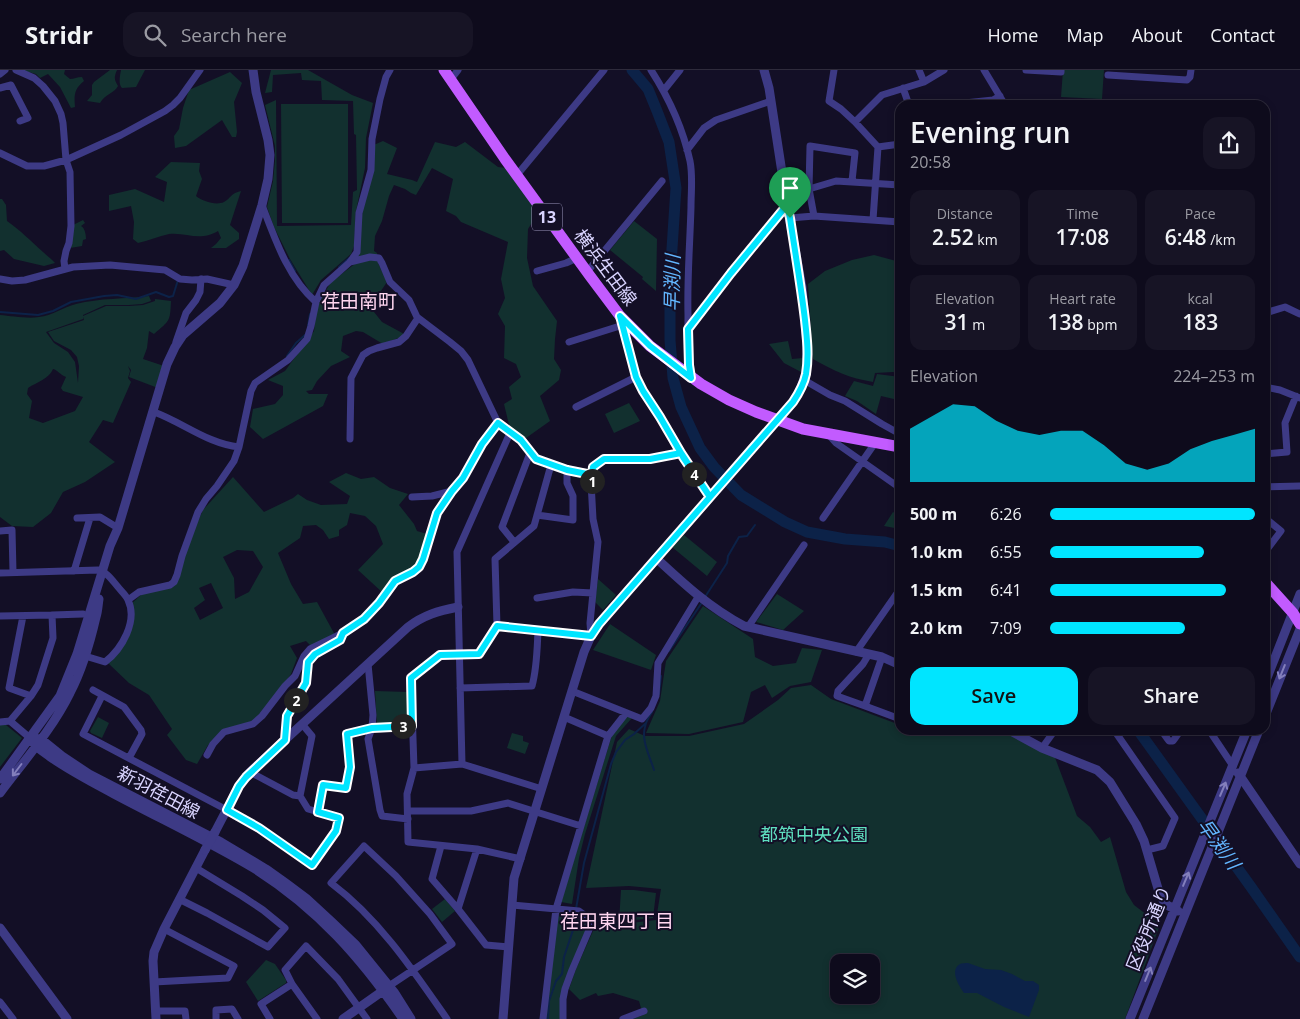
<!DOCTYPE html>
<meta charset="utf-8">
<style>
:root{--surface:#0e0b1c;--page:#171425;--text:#f1f3f6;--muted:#9b9ba3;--line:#2e2b3b;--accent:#00e5ff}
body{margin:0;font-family:"Open Sans","Noto Sans JP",sans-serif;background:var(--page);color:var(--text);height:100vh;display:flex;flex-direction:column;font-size:19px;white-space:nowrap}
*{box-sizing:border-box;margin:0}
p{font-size:16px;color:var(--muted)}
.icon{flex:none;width:28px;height:28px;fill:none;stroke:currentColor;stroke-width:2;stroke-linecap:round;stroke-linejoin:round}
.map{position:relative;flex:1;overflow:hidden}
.details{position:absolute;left:895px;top:30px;width:375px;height:635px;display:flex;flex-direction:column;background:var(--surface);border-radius:15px;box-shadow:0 2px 8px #0003,0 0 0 1px var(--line)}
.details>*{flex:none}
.controls{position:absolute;left:830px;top:884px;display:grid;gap:10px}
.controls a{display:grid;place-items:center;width:50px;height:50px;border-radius:10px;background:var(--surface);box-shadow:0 2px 8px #0003,0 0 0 1px var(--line);font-size:25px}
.pin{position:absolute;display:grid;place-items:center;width:42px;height:42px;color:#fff;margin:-51px -21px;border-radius:50% 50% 50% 0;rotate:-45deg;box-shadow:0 0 5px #0007}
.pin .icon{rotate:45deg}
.km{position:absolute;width:25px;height:25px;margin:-12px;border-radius:50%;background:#222;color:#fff;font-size:14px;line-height:25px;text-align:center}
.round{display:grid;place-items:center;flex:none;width:52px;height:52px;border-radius:15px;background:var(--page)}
.summary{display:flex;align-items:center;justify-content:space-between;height:85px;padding:0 15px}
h1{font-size:28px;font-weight:600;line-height:38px}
.stats{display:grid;grid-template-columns:repeat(3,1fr);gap:8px;height:85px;padding:5px 15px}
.stats div{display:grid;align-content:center;border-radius:12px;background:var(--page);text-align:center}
.stats b{font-size:21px;font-weight:600}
.stats small{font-size:14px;font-weight:400}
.stats p{font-size:14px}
.chart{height:140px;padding:10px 15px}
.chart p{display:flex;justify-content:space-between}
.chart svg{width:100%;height:90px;margin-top:5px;fill:var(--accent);opacity:.7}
.cta{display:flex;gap:10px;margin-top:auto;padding:10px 15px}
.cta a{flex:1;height:58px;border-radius:15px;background:var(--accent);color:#111;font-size:20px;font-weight:600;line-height:58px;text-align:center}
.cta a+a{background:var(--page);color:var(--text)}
ul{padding:0 15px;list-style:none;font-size:16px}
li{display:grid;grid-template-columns:80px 60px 1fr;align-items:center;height:38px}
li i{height:12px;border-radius:6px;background:var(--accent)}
header{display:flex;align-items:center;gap:30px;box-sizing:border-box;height:70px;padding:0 25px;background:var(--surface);border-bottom:1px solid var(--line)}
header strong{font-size:24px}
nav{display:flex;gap:28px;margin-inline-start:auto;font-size:18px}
.search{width:350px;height:45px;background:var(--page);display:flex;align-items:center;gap:12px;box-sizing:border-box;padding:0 18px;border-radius:15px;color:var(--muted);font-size:19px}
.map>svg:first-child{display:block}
.green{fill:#12302f;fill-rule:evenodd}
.water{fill:#0c2248}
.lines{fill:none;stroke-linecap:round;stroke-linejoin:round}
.stream{stroke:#0c2248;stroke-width:2}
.river{stroke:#0c2248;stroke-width:11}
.minor{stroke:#3d3a85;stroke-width:7}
.tertiary{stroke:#3d3a85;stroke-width:9}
.primary{stroke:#c25bff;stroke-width:11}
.tertiary-bridge{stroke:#3d3a85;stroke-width:9}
.oneway{stroke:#837fbc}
.route-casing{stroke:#fff;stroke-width:10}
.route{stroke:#00e5ff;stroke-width:6}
.labels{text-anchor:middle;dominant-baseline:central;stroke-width:4;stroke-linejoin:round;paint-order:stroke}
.shield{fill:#130f26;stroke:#9e99be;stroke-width:1}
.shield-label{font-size:16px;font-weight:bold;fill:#d9d4ff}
.street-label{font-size:18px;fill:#d9d4ff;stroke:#130f26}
.park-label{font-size:18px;fill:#5fe0c0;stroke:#130f26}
.water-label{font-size:19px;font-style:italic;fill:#62b6ff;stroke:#130f26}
.neighbourhood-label{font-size:19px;fill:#ffd6f0;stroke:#130f26}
</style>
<header>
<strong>Stridr</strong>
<div class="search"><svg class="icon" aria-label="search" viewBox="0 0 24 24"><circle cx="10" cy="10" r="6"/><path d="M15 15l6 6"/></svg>Search here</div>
<nav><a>Home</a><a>Map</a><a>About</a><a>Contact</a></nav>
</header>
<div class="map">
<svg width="1300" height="949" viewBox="0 0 1300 949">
<rect width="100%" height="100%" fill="#130f26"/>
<path class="green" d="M21,0H65L64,4L70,9C74,9 77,7 82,7L84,11C74,19 74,25 75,37L71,38L60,17L48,4L40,8L36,4Z
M110,0H117C114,7 114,10 118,16C115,23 105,24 100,33L87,31L92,25V15L94,12Z
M121,0H145L136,17L122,18C118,14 120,6 121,0Z
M271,0H308L352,25L373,33L366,68L365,98L356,141L354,176L351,184L321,210L312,225L290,189L274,157L267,137L273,111L275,90V76L265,35L276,30L277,156L351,155L353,122L357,120L356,65L354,64L353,31L322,30L321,11L302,10L301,3L273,5L272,22L265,23Z
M1063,0H1104L1102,29L1061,27Z
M230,2L242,13L234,32L237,62L236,67H232L222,50L186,76L175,78L174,66L179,59L183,38L189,20Z
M281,34H348V153H282Z
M383,71L397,78L387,104L412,110L417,112L435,72L456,77L465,72L498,97L506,98L538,143L528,159L527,188L533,216L557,251L555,269L554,289L561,300L559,310L540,326L550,351L526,368L510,359L504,334L512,329L509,317L521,307L516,294L504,288L505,256L498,244L505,228L501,209L508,172L461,152L456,146L446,141L453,109L432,98L416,125L411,123L405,119L394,115L389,126L382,151L375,166L374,181L377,183L379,195L387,212L370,237L382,252L406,265L383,274L363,262L356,261L343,266L341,281L350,287L331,296L317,311L312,320L306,321L309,324H328L323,336L263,369L250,357L253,339L275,334L283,325V316L268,310L285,301L314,261L317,235L331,212L356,193V181L369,101V77Z
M171,92L200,93L199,101L202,109L196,126C202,131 216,136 224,132C231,128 231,123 241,121L230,155L239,163V169L226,178H211L216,174L221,168L218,161C199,172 187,162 169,164C159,166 148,171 138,173L133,169L134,152L131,136L109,141V125L135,119L164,132L167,112L155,107Z
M0,129H2L6,135L7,151C21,161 31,171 43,182C47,186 52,189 55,193L44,196L14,189L4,180L0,181Z
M83,150L85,153L81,156C85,158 86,165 86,169L83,170L82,176L70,178L73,155Z
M634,151L657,169L656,221L642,209L643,207L610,180Z
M874,185L900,192V304L893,302L875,303L873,312C849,308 834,301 813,289L808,214L825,201L852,190Z
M149,226L151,231L142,234L129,235H105L83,245V246L106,236H129L143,235L155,231V229L171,231C170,252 170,250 154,264L149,261L147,278L143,289L164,296L158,318L129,307L131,300L128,296L130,301L128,308L131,312L113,353L103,350L89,372L115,392L85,412L63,422L51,443L33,457L12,456L0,447V245C11,246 28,249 39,247C52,246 63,237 76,234C100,228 125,229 149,226ZM83,247L84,250L48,262L54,271L71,280L77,287L79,296L78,313L75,292L68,282L54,273L46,262L83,249ZM53,299C58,300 60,305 66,307L61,318L63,321L83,327L75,341L43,353L29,348L32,331L27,324L28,318C37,312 49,309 53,299Z
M788,271L792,289L803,288L801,302L784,293L769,274Z
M877,304L900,307V324L898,330L881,326L876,344L857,331L845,326L854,311L873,316Z
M629,333L640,351L614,363L605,344Z
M346,403L361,409L374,407L390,418L408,424L399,435L414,454L417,461L427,464L418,496L383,523L358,500L383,474L376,456L365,446L350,443L347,455L339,460V466L329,469L323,460L316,455L303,456L300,468L278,483L291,514L303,534L317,532L335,565L311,576L306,571L290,576L297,588L291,604L282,617L252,653L222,662L208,675L197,694L186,690L167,665L172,659L149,625L129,613L108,593L125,571L131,534L142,524L168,517L203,440L233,407L264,442L293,428L298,424L307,430L321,435L347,434L350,426L329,412ZM237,480L253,481L263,497L249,522L235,529L234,508L223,487ZM211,513L223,538L200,550L194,538L205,530L199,518Z
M893,442L900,446V459L884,456Z
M684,465L717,492L707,506L672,477Z
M598,509L616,525L603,540L595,532Z
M777,524L804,541L783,560L756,552Z
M703,536L753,569L755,587L773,596L796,593L802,578L822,580L811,612L790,616L772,628L765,615L751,622L743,652L689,664L646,663L660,631L666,591Z
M610,554L656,585L651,600L593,580Z
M811,615L831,629L900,655V660H1004L1021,671L1054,685L1077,746L1090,757L1101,772L1110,767L1126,822L1134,835L1160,855L1125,949H633L643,945L639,931L613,923L598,926L596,923L580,930L569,919L576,899L593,861L622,854L656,850L661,819L629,816L586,818L617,672L629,659L645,666H689L744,654L778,630L791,618ZM839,892H871V925H839Z
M375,621L408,622L409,651L408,653L377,655Z
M627,646L632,648L616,666L585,764L579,788L572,834L561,832L612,665Z
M98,647L109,653L102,668L91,663L90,661Z
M0,655H6L22,668L0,697Z
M512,663L523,666V671L529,673L525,684L507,678Z
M621,820H634L656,823L653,848L619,852Z
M445,829L455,841L442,852L432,839Z
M560,842L579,845L585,848L587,860L565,913L562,949H545L557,845Z
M266,890L275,894L286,910V913L258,931L246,912Z"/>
<path class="water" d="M968,893L985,899L1001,900L1012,904L1025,911H1033L1039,915V920L1029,947L1004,937L977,923H964C959,916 949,900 960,894C961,893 968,893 968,893Z"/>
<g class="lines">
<path class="stream" d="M289,190L295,201
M339,197L349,188
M0,242L38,245L53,241L71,232L104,226L117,225L136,229L156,222L169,227L173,226L178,210
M308,256L310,244
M287,286L296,273L305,265
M705,527L727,493L728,486L739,467L747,466L755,455
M669,581L701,534
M659,624L661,606
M652,642C649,647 646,651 645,657C641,670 650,687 654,700
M576,839L584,793L611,694L616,682L625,670L634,664L646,653
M548,949L549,931L556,911L562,904L564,887L575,854V844"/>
<path class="river" d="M632,0L648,19L657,41L669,72L676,118L670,209V270L673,308L681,337L700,378L714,397L741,425L785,452L807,462L845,469L885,472L900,476
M1138,660L1251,817L1300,887"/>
<path class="minor" d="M16,0L34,8L43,16L55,31L61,44L63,53L66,90L70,102L71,156L69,173L66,181L64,191L65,199
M651,0C669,28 683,59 690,91C693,106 691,122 691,137C690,173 687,209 688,245C688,265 687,286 691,306
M834,0L829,31L841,39L855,52
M919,0L924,12
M984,0L1005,35
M1026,0L1061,2V0
M0,4L5,0
M1108,5L1187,10L1190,7L1191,0
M451,9L458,0
M0,18L11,15L28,48L20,51
M903,18L909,35
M664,20L680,0
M946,35L993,30L1000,26
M878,77L900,74
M687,80L704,58L716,50L771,31
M0,83L27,96H44L66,90L121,65L165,41L173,35L180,28L200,0
M517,105L604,0
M809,119L810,76L855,83L852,111
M814,146L809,119L836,111L900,115
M790,148L814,146L900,152
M873,150L878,77L855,52L882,25L924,12L944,0
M537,201L566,193L577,188
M587,202L662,111
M0,209L12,211L25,210L73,197L110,195L165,200L180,209L192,210L207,209L234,215
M316,232L324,215L350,192L357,182L359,143L371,100L372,69L380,29L386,7L390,0
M1265,243L1285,237L1300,244
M621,248L636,307L643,321L660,347L681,383L710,427
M688,258L731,203L787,135
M176,272L186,243L196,230L200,222L201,209
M569,272L623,255
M804,310L830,325L845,331L882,354L900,364
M1265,317L1280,320L1300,328
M576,337L636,307
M154,342C182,352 208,374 239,377
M498,353L521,370L536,389L567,400L587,403L591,412
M510,363L457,482L462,694L542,719
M828,364L836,373L900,418
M350,369L351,308L363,285L369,281L377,278L399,272L406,266L418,248
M1265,384L1287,382L1285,353L1296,326
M1265,417L1300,416
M412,427L432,426L452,421
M537,445L573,450V426L567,413V400
M77,448L100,447L118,458
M823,448L875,373
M1265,448L1281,461L1265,482
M0,461L12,460L13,502
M514,472L502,457L530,383
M74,501L90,448
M0,503L98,500C107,502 112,510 118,517C121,521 126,525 128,530C138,551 122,579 105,592L85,586
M537,528L573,522L593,523
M128,530L139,522L170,515L174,512L177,505L182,486L198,442L206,429L217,416L234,391L239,377L251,321L255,313L288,290L307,269L311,256L316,232C288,208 275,169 262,135
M52,545L83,544
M0,546L52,545L53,568L38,615L31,626L10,651
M23,546L9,618L31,626
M497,556L495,489L534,456L551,395
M748,557L804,475
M856,582L900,519
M882,587L865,636L900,649
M368,594L373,645L372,658L368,669L380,740L382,746L408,749
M460,618L532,616C537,598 537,580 538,561
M93,620L124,637L141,660L142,664L129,688
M572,621L642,649L651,638L656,626L658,593L698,527
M102,626L83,664L227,740L259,758L311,795L336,761L339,748L308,739L300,726L293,725L250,702
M865,636L837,626L838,621L863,594L869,584
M0,652L10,651L30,668
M1114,660L1175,748L1163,776L1147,780
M1161,660L1169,671H1173L1181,660
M1209,660L1233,696
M608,666L626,643
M285,670L287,647L305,613L308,592L315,584L340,570L343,563
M1042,678L1055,660
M207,685L213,674L224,662L253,654L262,646L285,616L295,606L304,586L310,579L337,566L364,549L379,533L395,511L413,502L419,497L423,489L437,443L452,421L463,407L482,374L498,353L468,290L461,281L450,272L417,247L409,230L390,212L382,193L379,188L370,187L350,192
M414,698L462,694
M300,726L312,666L302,654
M408,741H471L508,733L581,756
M318,742L323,715L346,718L350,697L347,664L372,658L412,656
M441,776L432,809L458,839L486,875L509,877
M521,789L477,779L408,772L407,724L414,698L411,608L441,585L479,584L497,556L591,566L590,553L598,472L593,449L591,412L593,397L604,389H650L681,383
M179,829L207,843L268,877L285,858L263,840L242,826L196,798
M512,835L579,841L586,846L589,853V860L572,900L565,919L563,929V949
M458,839L477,779
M154,912L228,908L234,896L164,859
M292,914L317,949
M389,916L452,874L430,844L396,806L364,776L331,813C379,849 413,900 447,949
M0,932L13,949
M155,941H185L186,949
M216,949V940L232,939L238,949
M270,949L261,934L292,914L285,900L306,876L338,909L367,949
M543,949L556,839L608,666L564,647
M623,949L644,941"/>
<path class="tertiary" d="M656,488C684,514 710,538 744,556L882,587L900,595
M1265,613L1300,524
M1265,646L1300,559
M1009,660L1042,678L1097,700L1110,712L1136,754L1144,771L1159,822L1164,832L1167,835L1178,841
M30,668L41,669L62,686L89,704L221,772L266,799L287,814L306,828L332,852L356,875L394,922L411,949
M30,668C35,677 41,680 49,686C70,701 92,712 114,724C161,749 210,772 255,799C318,839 361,888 403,949
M1238,703L1300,794
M0,709L60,626L77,584L110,476L118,458L167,294L175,277L183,265L220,233L234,215L243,196L262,135L268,109L270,85L268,70L256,22L253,0
M0,723C24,691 53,658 70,623C82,600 90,573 96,547C98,541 98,535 99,529
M215,762L239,716L250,702L408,557C424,545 438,541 458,537
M0,858L67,949
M156,949L153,891L154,882L164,859L205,780
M343,949L387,918
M503,949L514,808L584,582L591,566L599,554L793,332L799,322L806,304L807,292V276L802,217L787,135L769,18L764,0
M1130,949L1247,660
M1143,949L1259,660"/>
<path class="primary" d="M444,0L505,89L590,206L620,246L650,276L701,314L729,330L756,342L803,359L900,377
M1265,512L1293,543L1300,554"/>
<path class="tertiary-bridge" d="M205,780L215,762"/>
</g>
<defs><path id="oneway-shaft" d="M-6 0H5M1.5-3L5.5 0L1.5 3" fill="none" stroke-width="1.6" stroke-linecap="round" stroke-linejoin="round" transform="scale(1.25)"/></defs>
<g class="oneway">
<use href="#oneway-shaft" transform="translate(1282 602) rotate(112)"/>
<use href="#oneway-shaft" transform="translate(17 700) rotate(127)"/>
<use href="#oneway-shaft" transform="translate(1223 719) rotate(-67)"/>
<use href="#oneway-shaft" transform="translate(1186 809) rotate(-67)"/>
<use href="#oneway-shaft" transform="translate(1148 904) rotate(-68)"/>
</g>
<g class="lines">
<defs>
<path id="route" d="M790,148C795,182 801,216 805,250C807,268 809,286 806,304C804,314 799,323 793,332L710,427L681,383L650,389H604L593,397L591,412L587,404L567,400L536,389L521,370L498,353L482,374L463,408L452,421L437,443L423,489L419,497L413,502L395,511L379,533L364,549L343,563L340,570L315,584L308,592L306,613L287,646L285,670L246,707L239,716L227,740L259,758L312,795L336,761L339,748L318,742L323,715L346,718L350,697L347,664L372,658L412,656L411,608L440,585L479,584L497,556L591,566L599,554L710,427L683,387L681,383L660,347L643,321L636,307L620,246L650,276L691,308L689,295L688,259L731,203L787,135L790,148"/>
</defs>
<use href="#route" class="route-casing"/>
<use href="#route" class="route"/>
</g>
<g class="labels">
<rect class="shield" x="532" y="133.5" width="30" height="27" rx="4"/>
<g class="shield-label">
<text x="547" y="147">13</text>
</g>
<g class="street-label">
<text transform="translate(606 197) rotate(53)">横浜生田線</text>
<text transform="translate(159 722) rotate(28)">新羽荏田線</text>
<text transform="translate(1148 858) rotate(-68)">区役所通り</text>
</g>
<g class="park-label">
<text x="814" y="764">都筑中央公園</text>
</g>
<g class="water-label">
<text transform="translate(672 213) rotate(-89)">早渕川</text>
<text transform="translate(1219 774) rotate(54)">早渕川</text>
</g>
<g class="neighbourhood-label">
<text x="359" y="231">荏田南町</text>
<text x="617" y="851">荏田東四丁目</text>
</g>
</g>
</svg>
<div class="controls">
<a><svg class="icon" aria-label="layers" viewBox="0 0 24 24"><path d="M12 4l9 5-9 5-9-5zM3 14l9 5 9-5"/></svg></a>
</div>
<div class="pin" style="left:790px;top:148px;background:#1e9e55"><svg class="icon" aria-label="arrive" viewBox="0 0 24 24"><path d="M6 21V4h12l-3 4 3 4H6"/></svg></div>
<b class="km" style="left:592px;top:411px">1</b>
<b class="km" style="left:296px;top:630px">2</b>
<b class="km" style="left:403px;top:656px">3</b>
<b class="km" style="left:694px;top:404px">4</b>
<section class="details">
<div class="summary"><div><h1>Evening run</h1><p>20:58</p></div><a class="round"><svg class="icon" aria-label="share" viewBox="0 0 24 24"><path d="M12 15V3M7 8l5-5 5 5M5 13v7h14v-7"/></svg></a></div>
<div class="stats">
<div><p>Distance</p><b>2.52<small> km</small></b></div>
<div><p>Time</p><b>17:08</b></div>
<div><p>Pace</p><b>6:48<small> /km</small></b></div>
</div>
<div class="stats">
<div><p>Elevation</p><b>31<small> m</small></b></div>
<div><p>Heart rate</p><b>138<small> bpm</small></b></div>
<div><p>kcal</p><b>183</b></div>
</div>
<div class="chart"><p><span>Elevation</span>224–253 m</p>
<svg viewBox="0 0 160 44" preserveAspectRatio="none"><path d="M0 44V18L10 12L20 6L30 7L40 14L50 19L60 21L70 19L80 19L90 26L100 35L110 38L120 35L130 28L140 24L150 21L160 18V44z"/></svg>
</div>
<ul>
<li><b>500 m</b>6:26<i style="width:100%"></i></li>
<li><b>1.0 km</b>6:55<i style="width:75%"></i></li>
<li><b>1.5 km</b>6:41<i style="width:86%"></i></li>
<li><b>2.0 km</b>7:09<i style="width:66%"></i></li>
</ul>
<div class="cta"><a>Save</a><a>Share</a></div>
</section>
</div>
